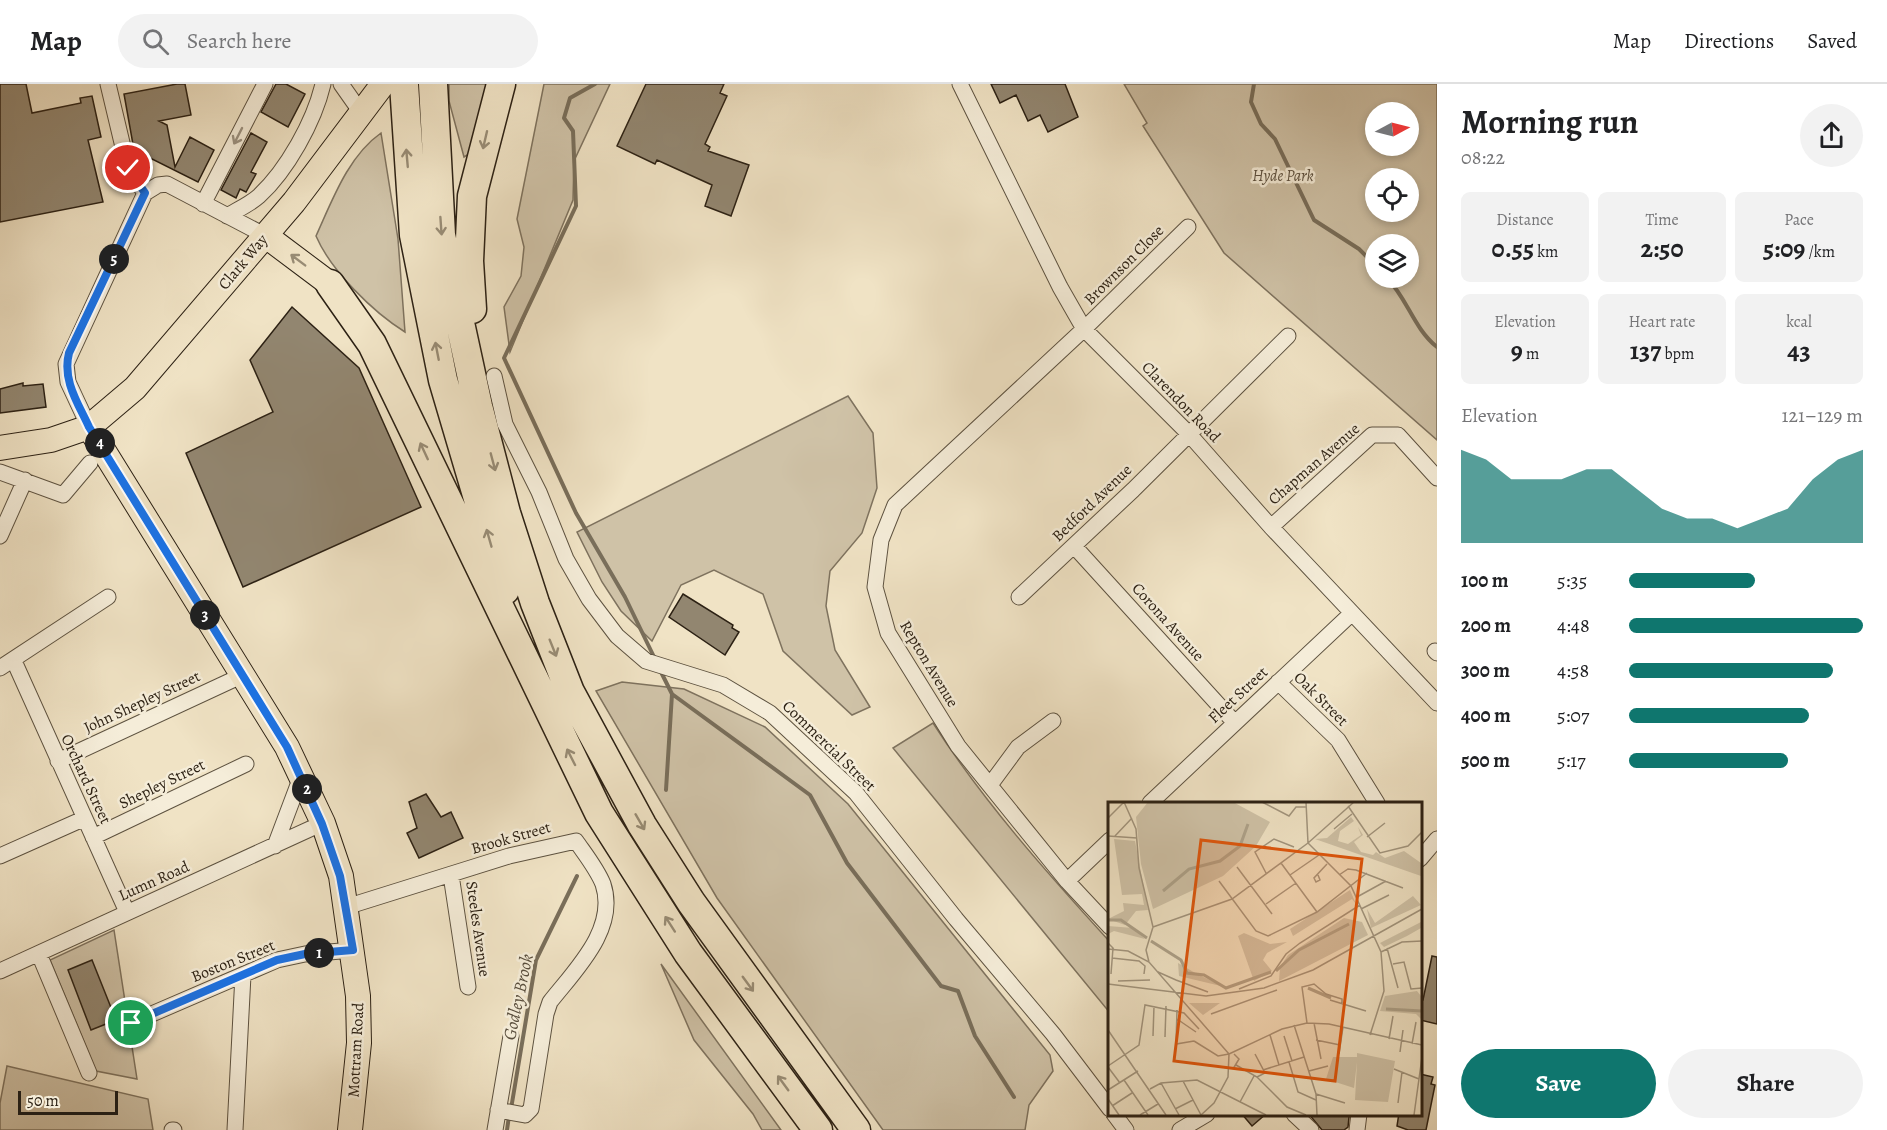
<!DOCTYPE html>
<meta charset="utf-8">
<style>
:root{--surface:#fff;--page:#f2f2f2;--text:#202124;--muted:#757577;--line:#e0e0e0;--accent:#0f766e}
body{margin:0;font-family:Alegreya,serif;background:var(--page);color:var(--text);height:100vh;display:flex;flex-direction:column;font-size:22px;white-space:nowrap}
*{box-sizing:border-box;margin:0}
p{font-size:20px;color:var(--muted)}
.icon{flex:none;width:33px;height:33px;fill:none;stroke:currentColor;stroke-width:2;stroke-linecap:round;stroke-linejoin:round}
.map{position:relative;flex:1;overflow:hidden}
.panel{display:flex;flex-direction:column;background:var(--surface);width:450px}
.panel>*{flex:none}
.needle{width:39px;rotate:83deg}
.controls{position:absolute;left:1365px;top:18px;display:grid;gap:12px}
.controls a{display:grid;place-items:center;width:54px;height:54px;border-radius:50%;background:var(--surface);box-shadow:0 3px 9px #0003;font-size:30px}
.scale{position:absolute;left:18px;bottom:15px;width:100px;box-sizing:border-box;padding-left:6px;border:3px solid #2c2114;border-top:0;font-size:16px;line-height:21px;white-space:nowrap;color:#2c2114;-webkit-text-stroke:4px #f5edd9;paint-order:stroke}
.pin{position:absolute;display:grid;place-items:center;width:51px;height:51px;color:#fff;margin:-26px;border:3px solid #fff;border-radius:50%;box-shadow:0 2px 6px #0007}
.km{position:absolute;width:30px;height:30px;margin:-15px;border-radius:50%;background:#222;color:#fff;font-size:16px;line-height:30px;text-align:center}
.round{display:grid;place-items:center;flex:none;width:63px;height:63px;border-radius:32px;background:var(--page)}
.summary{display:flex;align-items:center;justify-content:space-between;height:102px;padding:0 24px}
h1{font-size:33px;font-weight:600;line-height:45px}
.stats{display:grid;grid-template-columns:repeat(3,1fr);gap:9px;height:102px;padding:6px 24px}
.stats div{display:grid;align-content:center;border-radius:9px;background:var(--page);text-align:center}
.stats b{font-size:26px;font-weight:600}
.stats small{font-size:16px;font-weight:400}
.stats p{font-size:16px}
.chart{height:168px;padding:12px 24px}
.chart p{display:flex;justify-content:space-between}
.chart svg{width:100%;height:108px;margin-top:6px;fill:var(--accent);opacity:.7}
.cta{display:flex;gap:12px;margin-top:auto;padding:12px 24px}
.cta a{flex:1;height:69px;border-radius:36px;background:var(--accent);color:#fff;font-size:24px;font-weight:600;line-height:69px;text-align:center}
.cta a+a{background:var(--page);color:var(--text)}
ul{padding:0 24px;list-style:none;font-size:20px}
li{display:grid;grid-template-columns:96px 72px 1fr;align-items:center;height:45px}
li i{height:15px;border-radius:8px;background:var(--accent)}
header{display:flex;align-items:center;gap:36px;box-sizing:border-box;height:84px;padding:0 30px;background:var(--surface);border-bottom:2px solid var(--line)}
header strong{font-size:28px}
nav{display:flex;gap:33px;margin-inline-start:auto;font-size:21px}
.search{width:420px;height:54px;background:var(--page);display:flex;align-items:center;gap:15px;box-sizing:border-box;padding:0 21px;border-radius:33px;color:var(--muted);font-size:22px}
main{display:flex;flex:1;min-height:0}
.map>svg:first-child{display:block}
.green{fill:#cfc2a7;stroke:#7e725e;stroke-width:1.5;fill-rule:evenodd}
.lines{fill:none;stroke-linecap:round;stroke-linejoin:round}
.stream{stroke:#796e5a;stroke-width:4}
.building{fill:#928670;stroke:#2c2114;stroke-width:1.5}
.street-casing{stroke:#5d5240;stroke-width:17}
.primary-casing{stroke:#2c2114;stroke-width:26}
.highway-casing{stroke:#2c2114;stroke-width:31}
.street{stroke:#f5edd9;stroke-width:15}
.primary{stroke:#f0e3c5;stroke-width:24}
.highway{stroke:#f0e3c5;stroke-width:28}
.oneway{stroke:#9b9180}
.oneway2{stroke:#988c75}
.route-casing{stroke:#fff;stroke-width:12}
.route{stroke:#1a73e8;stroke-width:8}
.labels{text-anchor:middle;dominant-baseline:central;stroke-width:5;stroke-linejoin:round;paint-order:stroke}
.park-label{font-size:16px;font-style:italic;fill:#5d5140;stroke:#f5edd9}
.street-label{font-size:16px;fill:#2c2114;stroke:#f5edd9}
.water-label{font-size:18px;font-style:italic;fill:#594e3d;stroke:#f5edd9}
.inset-river{fill:none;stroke:#ada189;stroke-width:3}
.inset-road{fill:none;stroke:#a2957e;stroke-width:1.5}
.view{fill:#df560c;fill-opacity:0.15;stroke:#df560c;stroke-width:3}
.inset-edge{fill:none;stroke:#2c2114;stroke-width:3}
</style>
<header>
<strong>Map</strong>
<div class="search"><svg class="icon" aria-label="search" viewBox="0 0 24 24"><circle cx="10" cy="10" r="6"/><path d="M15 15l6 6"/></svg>Search here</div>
<nav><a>Map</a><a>Directions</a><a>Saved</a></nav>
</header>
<main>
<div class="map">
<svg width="1437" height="1046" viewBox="0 0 1437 1046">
<rect width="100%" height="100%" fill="#f0e3c5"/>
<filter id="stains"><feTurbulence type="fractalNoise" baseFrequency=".00333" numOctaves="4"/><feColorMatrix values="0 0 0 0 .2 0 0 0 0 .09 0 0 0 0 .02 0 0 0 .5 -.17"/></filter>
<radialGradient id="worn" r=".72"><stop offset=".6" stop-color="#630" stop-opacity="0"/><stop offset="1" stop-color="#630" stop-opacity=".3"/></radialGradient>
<path class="green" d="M449,0H489L469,70L464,73L449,17Z
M544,0H610L574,77L573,116L510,268L504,223L521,192L524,163L517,135Z
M1124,0H1437V356L1224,169L1143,42L1147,39ZM1376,28H1408V62H1376ZM1376,94H1408V128H1376ZM1376,160H1408V194H1376Z
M381,49L398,155L405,248C373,228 331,187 316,152C332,117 348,72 381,49Z
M848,312L873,349L877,404L862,449L830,487L826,522L835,566L870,623L852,631L783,567L763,510L714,486L681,501L652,557L621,527L602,498L577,448Z
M622,598L684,605L765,643L848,720L1050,971L1053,987L1029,1021L1025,1046H883L717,814L596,607Z
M933,639C983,717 1047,789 1110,858V929L893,664Z
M114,846L137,995L96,987L50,876Z
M661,880L781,1046H762L753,1030L694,956Z
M7,982L148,1015L153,1046H0V1019Z"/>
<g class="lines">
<path class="stream" d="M595,0L570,14L564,34L573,47L576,122L504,274L576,429L625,513L655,575
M1254,0L1251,18L1261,40L1275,55L1314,136L1359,165L1376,182
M1387,194C1407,214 1414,245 1437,263
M661,588L672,610L810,711L847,779L941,902L958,907L975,952L1014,1013
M666,706L672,610
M511,1025L536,876L577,792
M507,1046L509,1032"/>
</g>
<path class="building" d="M0,0H26L32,29L81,19L80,14L92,12L101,53L88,56L103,118L0,138Z
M177,0H185L191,31L159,37L167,41L175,83L190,53L214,66L198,98L134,66L124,10Z
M276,0H286L305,10L288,43L261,28Z
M646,0H724L720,9L727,12L705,60L710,63L708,67L749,81L731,132L705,122L712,101L657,76L655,80L617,62Z
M991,0H1065L1078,33L1048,48L1040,31L1028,37L1016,11L1000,19Z
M251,49L267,58L251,88L256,90L246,108L240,105L236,114L221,106Z
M292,223L359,284L421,423L243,503L186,369L273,328L250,276Z
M23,299V302L43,300L46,323L0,329V305Z
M683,510L733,541L732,544L739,548L725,571L669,533Z
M426,710L441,733L451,728L463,754L419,774L407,749L417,744L409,718Z
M1432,872L1437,873V940L1420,936V916H1423Z
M92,876L116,936L91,946L68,886Z
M1420,990L1433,993L1431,1000L1435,1001L1426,1046H1408L1397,1042L1399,1029H1420Z
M1241,1029H1267L1252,1042Z
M1308,1029H1346L1349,1033L1348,1043L1344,1046H1322Z"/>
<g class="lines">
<defs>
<path id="street" d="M108,0L128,84L145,109
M341,0L360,27
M960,0L1060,203L1084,245L1189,350L1271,443L1437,619
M145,109L158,101L167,100L266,152
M203,120L265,0
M227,132C237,126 250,120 259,112C287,86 314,38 323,0
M494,292L505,340L539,408L566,475L589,515L617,552L646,577L723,601L770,629L856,709L956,835L1053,950L1110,1025
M89,343L68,298L66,280L145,109
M0,388L63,411L90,379
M1271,443L1372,351H1398L1437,394
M0,452L25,396
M1074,462L1235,639
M1019,513L1133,406L1288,252
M1435,567L1437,569
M14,577L127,828
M0,584L108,513
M1278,598L1338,656L1377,719
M58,677L241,592
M990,701L1018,663L1053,637
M1150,719L1352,529
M93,753L246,680
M275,762L301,693
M0,772L83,735
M1420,775L1437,755
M451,791L468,903
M1067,797L1110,756
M346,823L509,772L576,757C585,770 597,785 603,800C618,845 575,886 550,918L546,930L531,1025L525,1031L498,1026
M1110,843L1067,797L958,662L888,549L875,503L881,456L895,421L1084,245L1188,143
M39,870L89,989
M0,887L323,739
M131,939L277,876L305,870L353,866
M1114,1030L1126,1046
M1294,1030L1311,1046
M172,1046H174
M235,1046L243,891
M495,1046L511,952
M1180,1046L1207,1030
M1357,1046L1359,1030"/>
<path id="primary" d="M266,152L330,200
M89,343L287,663L323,739L341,792L358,912L359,959L350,1046
M0,364L51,356L89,343L135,304L294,118L383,0"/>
<path id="highway" d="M404,0L414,151L443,296L505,506
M433,0L441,151L478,322L506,429L535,519L570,608L642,741L691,818L856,1046
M330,200L372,260L599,729L688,869L818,1046
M472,225L469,177L472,112L501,0"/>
</defs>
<use href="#street" class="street-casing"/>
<use href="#primary" class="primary-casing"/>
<use href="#highway" class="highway-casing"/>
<use href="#street" class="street"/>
<use href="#primary" class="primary"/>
<use href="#highway" class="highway"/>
</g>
<defs><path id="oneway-shaft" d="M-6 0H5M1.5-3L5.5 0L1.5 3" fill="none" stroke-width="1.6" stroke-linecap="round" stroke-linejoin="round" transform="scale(1.5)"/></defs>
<use class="oneway" href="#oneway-shaft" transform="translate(238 52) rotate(117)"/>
<g class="oneway2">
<use href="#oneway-shaft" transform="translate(485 56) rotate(103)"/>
<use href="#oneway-shaft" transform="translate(407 74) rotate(-95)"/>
<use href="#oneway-shaft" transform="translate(441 142) rotate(86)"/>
<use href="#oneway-shaft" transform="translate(298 176) rotate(-143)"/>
<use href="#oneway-shaft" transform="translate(437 267) rotate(-101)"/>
<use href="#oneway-shaft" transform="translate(424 367) rotate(-115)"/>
<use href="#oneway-shaft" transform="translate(493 378) rotate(75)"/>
<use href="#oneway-shaft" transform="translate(489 454) rotate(-106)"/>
<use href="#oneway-shaft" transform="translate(553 564) rotate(68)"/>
<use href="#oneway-shaft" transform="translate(571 673) rotate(-117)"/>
<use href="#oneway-shaft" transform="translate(640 738) rotate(60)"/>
<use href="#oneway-shaft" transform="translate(670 840) rotate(-123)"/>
<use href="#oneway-shaft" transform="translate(748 900) rotate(54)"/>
<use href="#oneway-shaft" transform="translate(783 999) rotate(-126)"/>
</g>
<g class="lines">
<defs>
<path id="route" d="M128,84L145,109L69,269C62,296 78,319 89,343L287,663L322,740L340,792L353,866L305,870L277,876L131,939"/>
</defs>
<use href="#route" class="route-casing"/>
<use href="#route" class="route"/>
</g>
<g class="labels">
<g class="park-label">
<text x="1283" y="92">Hyde Park</text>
</g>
<g class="street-label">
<text transform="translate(243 178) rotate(-50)">Clark Way</text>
<text transform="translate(1124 181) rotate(-45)">Brownson Close</text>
<text transform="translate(1181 318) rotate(46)">Clarendon Road</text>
<text transform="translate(1314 380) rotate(-41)">Chapman Avenue</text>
<text transform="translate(1092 419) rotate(-44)">Bedford Avenue</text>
<text transform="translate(1168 538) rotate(48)">Corona Avenue</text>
<text transform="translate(929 580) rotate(59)">Repton Avenue</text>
<text transform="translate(1238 611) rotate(-43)">Fleet Street</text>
<text transform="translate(1321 615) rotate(45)">Oak Street</text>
<text transform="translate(142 618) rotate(-25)">John Shepley Street</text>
<text transform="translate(829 662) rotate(44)">Commercial Street</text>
<text transform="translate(86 695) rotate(65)">Orchard Street</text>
<text transform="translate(162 700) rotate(-26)">Shepley Street</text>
<text transform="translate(511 754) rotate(-16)">Brook Street</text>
<text transform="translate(154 797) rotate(-24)">Lumn Road</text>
<text transform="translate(478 845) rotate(82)">Steeles Avenue</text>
<text transform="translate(233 877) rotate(-22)">Boston Street</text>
<text transform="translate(356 966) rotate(-87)">Mottram Road</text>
</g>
<g class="water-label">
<text transform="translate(518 913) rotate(-78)">Godley Brook</text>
</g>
</g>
<g transform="translate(1108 718)">
<rect width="314" height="314" fill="#f0e3c5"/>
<path d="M40,0H125L162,20L148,44L115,74L45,107L33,62L28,15ZM243,15L246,19L232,29L230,39L240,42L253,33L250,25L255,33L246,40L253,50L265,53L268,50L277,56L296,49L313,61V74L207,37L219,36ZM6,37L27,39L40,108L28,109L17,123L0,117L16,109L15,101L36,103L34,92L14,93ZM242,88L248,102L244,97L185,134L182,127ZM305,94L313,103L263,126L259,107L267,121ZM236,116L254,120L260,133L171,179L172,165L180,153ZM313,120V126L299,134L276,145L272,141ZM0,124L25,126L37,137L6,129L0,132ZM136,131L162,142L179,140L159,151L155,158L164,169L146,179L130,134ZM70,161L89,172L117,185L71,174ZM309,189L313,194V217L308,212L272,209L277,194ZM81,201H112L95,213ZM249,251L287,259L280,300L247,298L249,260L246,286L218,277L225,255H249Z" fill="#cfc2a7"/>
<path class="inset-river" d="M55,89L81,67L112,59L132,44L140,22M0,118H13L39,136M43,139L73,158L79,171L96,173L118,186L163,170M168,169L191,148L241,122M200,186L223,196M278,207L314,209"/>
<path class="inset-road" d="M16,0L28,27L31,66L45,125M154,0L181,14L188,5H198M198,0L200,41L243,84L273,150L276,189L262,233M240,4L272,51L300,44L314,30M0,16L16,0M226,27L244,12M0,34L29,36M7,34L24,16M259,35L277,21M173,61L209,110M129,65L164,112M158,71L147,50L166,37L186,45M182,73L211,53M210,73L212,78L208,80L206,76L219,62M231,73L240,67L248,68L295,86M111,79L148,129L160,134L209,110L259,71M249,95L278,79M158,102L188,81M253,107L281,93M45,125L124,97L200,41L246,0M0,141L5,146L3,172M279,146L290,186M0,147L20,149L41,160L121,252L120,275L106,301L93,313M273,150L294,140L314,139M4,156L31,159L37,164L36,172M41,160L38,148L45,125M285,162L296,160L303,187L314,186M50,170L68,178M68,178L100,190M10,179L42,178M0,182L98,194L156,186L205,168L314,107M131,187L163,174L178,152L192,141L252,103M222,198L258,209M69,208L68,242L86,239M103,212L169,188M69,217L88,230M199,221L194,185L206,182L218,192L234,197V202M206,221L213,257M186,223L208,292L209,313M0,228L58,313M162,233L171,263M45,234L46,204M176,234L184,259M57,235L58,204M281,237L285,214M208,238L232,243M86,239L110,254L121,252M304,242L308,220M292,250L295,228M121,252L174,227L199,221L221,222L314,243M147,252L157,271L149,275M231,252L235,225M181,260L190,290L208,298M128,263L149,275L179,305L198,313M0,264L31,243L37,203L76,211L91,227M0,265L12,281M125,267L131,257L126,252M286,267L311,277M155,268L196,255M201,269L220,264M16,278L40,313M75,279L93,313M53,281L71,313M42,287L53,281L89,278L158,313M0,288L30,269M208,292L237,301M0,297L11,313M132,300L146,274M290,301L294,270M4,304L24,291M67,307L85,298M32,313L50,302M306,313L314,255"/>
<path class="view" d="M93,38L254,57L227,279L66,259Z"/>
<rect width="314" height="314" class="inset-edge"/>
</g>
<rect width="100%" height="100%" filter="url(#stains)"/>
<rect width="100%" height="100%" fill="url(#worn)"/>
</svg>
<div class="controls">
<a><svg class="needle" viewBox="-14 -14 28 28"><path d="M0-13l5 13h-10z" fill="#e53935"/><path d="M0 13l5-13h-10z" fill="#757577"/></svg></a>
<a><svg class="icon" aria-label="locate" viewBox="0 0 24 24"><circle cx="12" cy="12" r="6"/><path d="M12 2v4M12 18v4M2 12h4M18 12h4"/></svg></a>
<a><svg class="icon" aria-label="layers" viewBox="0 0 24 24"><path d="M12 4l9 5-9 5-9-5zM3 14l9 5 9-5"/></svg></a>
</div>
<div class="scale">50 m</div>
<div class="pin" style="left:131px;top:939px;background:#1e9e55"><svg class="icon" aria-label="arrive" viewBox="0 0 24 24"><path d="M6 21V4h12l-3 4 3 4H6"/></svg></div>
<div class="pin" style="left:128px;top:84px;background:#d93025"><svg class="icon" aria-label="check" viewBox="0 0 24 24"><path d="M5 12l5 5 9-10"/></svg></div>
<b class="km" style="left:319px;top:869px">1</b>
<b class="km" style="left:307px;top:705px">2</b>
<b class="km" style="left:205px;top:531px">3</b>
<b class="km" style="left:100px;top:359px">4</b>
<b class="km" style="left:114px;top:175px">5</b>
</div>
<section class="panel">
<div class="summary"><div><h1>Morning run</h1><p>08:22</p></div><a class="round"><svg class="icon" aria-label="share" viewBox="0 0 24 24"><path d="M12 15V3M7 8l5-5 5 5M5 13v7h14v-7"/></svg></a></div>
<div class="stats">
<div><p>Distance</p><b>0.55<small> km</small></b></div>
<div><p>Time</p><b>2:50</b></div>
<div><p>Pace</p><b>5:09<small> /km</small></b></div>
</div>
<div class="stats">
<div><p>Elevation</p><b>9<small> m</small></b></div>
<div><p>Heart rate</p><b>137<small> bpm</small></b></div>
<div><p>kcal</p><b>43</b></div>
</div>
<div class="chart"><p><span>Elevation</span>121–129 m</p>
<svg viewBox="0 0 160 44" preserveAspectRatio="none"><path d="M0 44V6L10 10L20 18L30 18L40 18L50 14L60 14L70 22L80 30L90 34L100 34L110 38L120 34L130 30L140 18L150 10L160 6V44z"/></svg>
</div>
<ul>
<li><b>100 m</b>5:35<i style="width:54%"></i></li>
<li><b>200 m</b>4:48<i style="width:100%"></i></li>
<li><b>300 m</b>4:58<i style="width:87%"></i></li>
<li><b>400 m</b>5:07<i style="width:77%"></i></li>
<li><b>500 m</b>5:17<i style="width:68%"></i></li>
</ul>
<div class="cta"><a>Save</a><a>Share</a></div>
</section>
</main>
